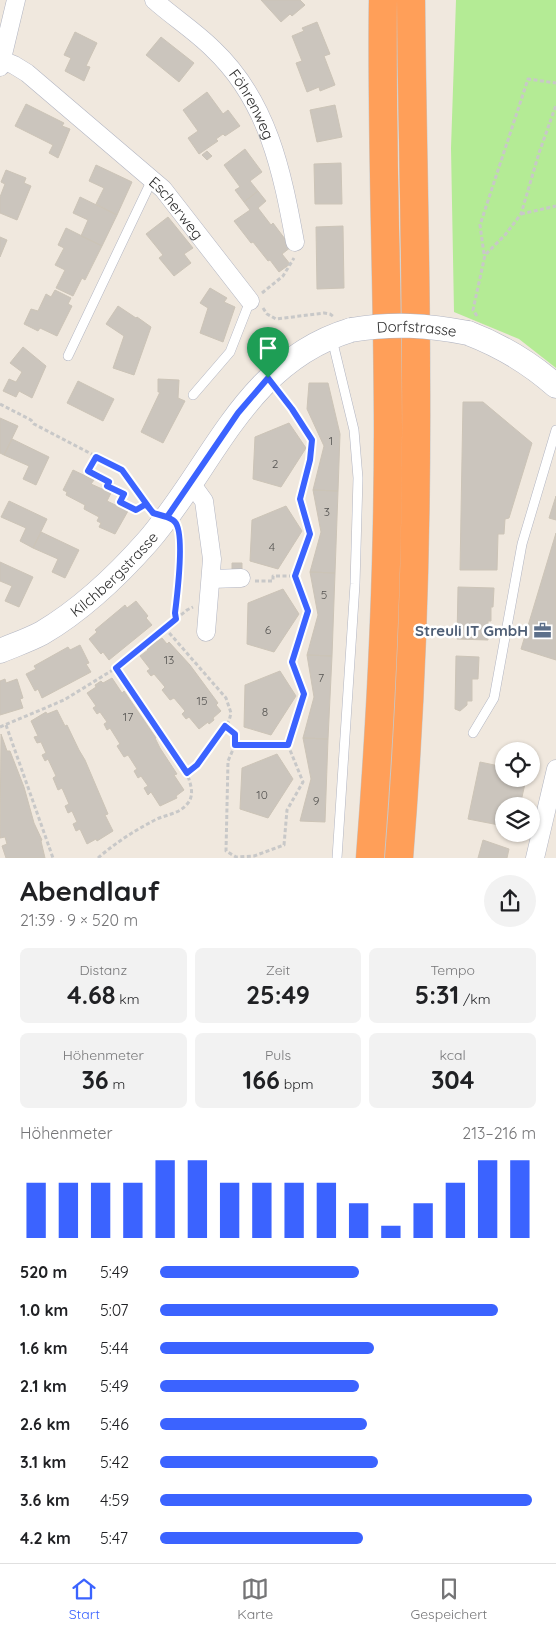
<!DOCTYPE html>
<html lang="de">
<meta charset="utf-8">
<style>
:root{--surface:#fff;--page:#f2f2f2;--text:#202124;--muted:#757577;--line:#e0e0e0;--accent:#3b63ff}
body{margin:0;font-family:Quicksand,sans-serif;background:var(--page);color:var(--text);height:100vh;display:flex;flex-direction:column;font-size:19px;white-space:nowrap}
*{box-sizing:border-box;margin:0}
p{font-size:16px;color:var(--muted)}
.icon{flex:none;width:28px;height:28px;fill:none;stroke:currentColor;stroke-width:2;stroke-linecap:round;stroke-linejoin:round}
.map{position:relative;height:858px;overflow:hidden}
.sheet{display:flex;flex-direction:column;background:var(--surface);flex:1}
.sheet>*{flex:none}
.buttons{position:absolute;left:495px;top:742px;display:grid;gap:10px}
.buttons a{display:grid;place-items:center;width:45px;height:45px;border-radius:50%;background:var(--surface);box-shadow:0 1px 4px #0004;font-size:25px}
.pin{position:absolute;display:grid;place-items:center;width:42px;height:42px;color:#fff;margin:-51px -21px;border-radius:50% 50% 50% 0;rotate:-45deg;box-shadow:0 0 5px #0007}
.pin .icon{rotate:45deg}
.round{display:grid;place-items:center;flex:none;width:52px;height:52px;border-radius:26px;background:var(--page)}
.head{display:flex;align-items:center;justify-content:space-between;height:85px;padding:0 20px}
h1{font-size:28px;font-weight:700;line-height:38px}
.metrics{display:grid;grid-template-columns:repeat(3,1fr);gap:8px;height:85px;padding:5px 20px}
.metrics div{display:grid;align-content:center;border-radius:8px;background:var(--page);text-align:center}
.metrics b{font-size:25px;font-weight:700}
.metrics small{font-size:14px;font-weight:400}
.metrics p{font-size:14px}
.chart{height:140px;padding:10px 20px}
.chart p{display:flex;justify-content:space-between}
.chart svg{width:100%;height:90px;margin-top:5px;stroke:var(--accent);stroke-width:6}
ul{padding:0 20px;list-style:none;font-size:16px}
li{display:grid;grid-template-columns:80px 60px 1fr;align-items:center;height:38px}
li i{height:12px;border-radius:6px;background:var(--accent)}
.tab-bar{display:flex;justify-content:space-around;align-items:center;height:70px;border-top:1px solid var(--line);background:var(--surface);font-size:14px;color:var(--muted)}
.tab-bar a{display:grid;justify-items:center;gap:2px}
.tab-bar .current{color:var(--accent)}
.map>svg:first-child{display:block}
.green{fill:#b4eb95}
.building{fill:#cbc5bd;stroke:#ccc4b7}
.lines{fill:none;stroke-linecap:round;stroke-linejoin:round}
.lane-casing{stroke:#b2b5c2;stroke-width:10}
.street-casing{stroke:#b2b5c2;stroke-width:19}
.secondary-casing{stroke:#b2b5c2;stroke-width:25}
.highway-casing{stroke:#c8c8c8;stroke-width:29}
.path{stroke:#c8c8c8;stroke-width:3;stroke-dasharray:4 2.5;stroke-linecap:butt}
.lane{stroke:#fff;stroke-width:9}
.street{stroke:#fff;stroke-width:18}
.secondary{stroke:#fff;stroke-width:24}
.highway{stroke:#ff9f59;stroke-width:28}
.secondary-bridge-casing{stroke:#b2b5c2;stroke-width:25;stroke-linecap:butt}
.secondary-bridge{stroke:#fff;stroke-width:24}
.route-casing{stroke:#fff;stroke-width:10}
.route{stroke:#3b63ff;stroke-width:6}
.labels{text-anchor:middle;dominant-baseline:central;stroke-width:5;stroke-linejoin:round;paint-order:stroke}
.number-label{font-size:12px;fill:#545351}
.street-label{font-size:15px;fill:#2d2d2d;stroke:#fff}
.service-label{font-size:15px;font-weight:bold;fill:#4e5e75;stroke:#fff;text-anchor:end}
</style>
<div class="map">
<svg width="556" height="858" viewBox="0 0 556 858">
<rect width="100%" height="100%" fill="#f0e8de"/>
<path class="green" d="M456,0H556V368L519,339L454,312L451,148Z"/>
<path class="building" d="M261,0H300L305,5L292,16L290,14L281,22Z
M317,22L330,54L324,56L335,85L320,91L319,87L307,92L296,63L302,61L292,36L304,31L302,28Z
M75,32L97,43L86,66L90,67L84,81L65,71L71,58L64,55Z
M161,37L194,63L179,82L146,55Z
M207,92L223,114L228,110L240,126L225,136L223,134L216,139L218,141L199,154L188,138L198,131L183,110Z
M26,104L64,123L62,126L70,129L58,158L49,153L53,145L15,126Z
M335,105L342,137L317,142L310,110Z
M245,149L262,172L250,181L258,191L244,202L235,190L240,187L224,165Z
M207,151L212,156L207,160L202,155Z
M341,163L342,204H315L314,164Z
M96,165L132,182L117,215L96,204L104,188L89,181Z
M6,170L26,178L24,183L31,186L17,220L0,213V197L5,184L1,182Z
M258,191L266,201L258,208L271,225L273,223L291,247L282,254L290,264L279,272L270,260L268,261L253,242L251,243L234,221L250,210L244,202Z
M80,197L117,215L102,246L81,236L88,220L73,213Z
M168,217L193,248L184,254L191,263L174,276L159,258L163,255L146,234Z
M343,226L344,288L317,289L316,227Z
M66,228L102,246L85,280L82,278L73,296L56,288L65,270L55,265L64,248L58,245Z
M0,237L7,240L0,257Z
M210,288L227,298L224,302L235,307L223,342L200,333L208,308L200,303Z
M55,290L71,298L68,304L72,306L57,336L40,328L38,331L24,324L31,309L38,311L46,294L51,297Z
M118,306L136,318L137,317L151,327L134,375L113,368L124,336L106,324Z
M23,347L46,366L32,398L19,391L16,397L3,391L9,379L16,382L22,372L10,363Z
M158,379L179,380L178,398L185,401L163,443L141,432L160,392H158Z
M78,381L114,399L103,421L67,403Z
M309,383H328L340,434L338,491L313,490L324,446L307,409Z
M463,402H483L532,443L509,518L505,519L504,534H498L497,570H460Z
M0,418L18,426L4,455L0,453Z
M289,423L306,448L281,487L253,479L255,437Z
M12,439L49,457L36,485L23,479L29,466L4,455Z
M73,470L94,480L91,484L111,493L107,501L128,511L115,534L99,527L101,523L97,521L99,517L84,509L85,505L66,495L67,492L63,490Z
M313,490L338,491L335,573L310,572L321,532Z
M556,496V520L549,518Z
M9,501L47,519L33,548L20,541L26,528L1,517Z
M286,506L302,531L278,569L250,561L252,520Z
M41,532L79,550L65,578L52,572L58,559L33,548Z
M556,533V660L521,649Z
M0,562L33,577L19,607L5,601L12,586L0,581Z
M232,563H242V570H232Z
M310,572L335,573L332,656L307,655L318,615Z
M458,587L494,588L493,607H491V621H488V640L457,639Z
M283,589L299,614L274,652L247,644L248,603Z
M136,601L148,616L146,618L152,625L109,660L103,652L101,654L89,639L97,632L95,630L125,605L127,608Z
M162,638L167,644L169,642L190,665L218,703L216,705L221,711L213,718L214,720L209,724L208,722L199,729L189,717L186,719L182,714L185,711L174,698L170,700L162,690L165,687L154,674L151,676L147,671L150,669L140,656L148,650L146,648Z
M80,645L89,663L86,664L91,672L42,698L38,689L35,691L26,674L36,669L34,666L68,647L70,650Z
M307,655L332,656L328,739L303,738L314,697Z
M456,656L479,657L478,679H472V701H467V705L460,711L455,709Z
M280,671L296,696L271,735L244,727L245,685Z
M112,678L122,693L124,691L156,738H155L160,748L177,774L174,775L184,790L176,796L177,798L160,806L151,792L148,795L144,788L148,786L141,776L138,778L134,771L137,769L128,755L124,757L117,746L120,744L110,728L107,730L104,724L107,722L100,712L97,714L93,708L96,706L87,693L96,687L95,685L101,681L103,683Z
M5,679L6,683L17,679L23,698L20,699L23,708L0,715V681Z
M57,710L65,726L67,725L79,750L85,760L108,814L105,815L113,831L97,841L96,839L87,844L80,829L76,831L73,824L77,822L72,811L68,813L65,806L69,804L62,788L58,790L53,778L56,776L48,759L45,761L42,755L46,753L41,742L37,743L34,737L38,736L31,721L46,712L47,714Z
M1,734L7,751H10L24,787L34,823L42,840L41,841L45,858H6L2,846L7,844L5,837L0,838Z
M303,738L328,739L325,822L300,821L311,779Z
M277,754L293,779L268,818L240,809L242,768Z
M480,762L504,767V779H526L520,806H504V826L468,819Z
M483,840L509,849L507,858H478Z"/>
<g class="lines">
<defs>
<path id="lane" d="M332,339L354,430L358,478L355,584L337,858
M68,356L149,186L153,180
M193,395L230,352L250,301
M473,733L494,698L522,544L556,430"/>
<g id="street">
<path id="s1" d="M154,0C173,17 195,31 213,49C268,101 282,171 295,242"/>
<path id="s2" d="M2,60L14,65L27,73L163,189L250,301"/>
<path d="M0,67L16,0"/>
<path d="M191,483L204,501L212,559L206,632"/>
<path d="M211,579L241,578"/>
<path d="M535,858L556,769"/>
</g>
<g id="secondary">
<path d="M468,333C502,346 529,362 556,386"/>
<path id="s3" d="M0,651C14,645 29,640 42,633C81,610 118,575 148,541C214,465 245,362 351,330"/>
</g>
<path id="highway" d="M370,858C381,716 388,574 388,431C388,288 381,144 383,0
M399,858C412,697 417,537 416,375C416,250 412,125 411,0"/>
</defs>
<use href="#lane" class="lane-casing"/>
<use href="#street" class="street-casing"/>
<use href="#secondary" class="secondary-casing"/>
<use href="#highway" class="highway-casing"/>
<path class="path" d="M521,214L556,206
M484,254L480,225L528,79L556,83
M262,293L283,276L294,258
M263,308L267,314L276,319L324,313L330,314L334,317
M477,316L473,310L485,255L505,235L521,214L539,153L556,105
M0,404L31,420L34,424L122,470L146,504
M96,457L88,471L109,482L107,486L124,494L120,502L136,510L146,504L151,510
M255,581H273V576H295
M176,619L175,613L180,566L179,534
M165,628L226,698L231,713L229,721L197,765L187,773
M6,725L53,858
M225,726L235,734V745H288
M0,727L64,700L116,668L187,610L193,607
M235,745L228,761L226,851L236,857L254,856L284,845L287,810L303,782L288,745L304,694L292,662L308,611L295,576L310,534L300,499L310,460L311,440L281,394
M98,858C115,843 134,831 153,821C165,814 179,815 188,803C195,794 190,783 187,773L116,668"/>
<use href="#lane" class="lane"/>
<use href="#street" class="street"/>
<use href="#secondary" class="secondary"/>
<use href="#highway" class="highway"/>
<defs>
<g id="secondary-bridge">
<path id="s4" d="M351,330C393,323 427,325 468,333"/>
</g>
</defs>
<use href="#secondary-bridge" class="secondary-bridge-casing"/>
<use href="#secondary-bridge" class="secondary-bridge"/>
</g>
<g class="lines">
<defs>
<path id="route" d="M268,378L238,413L167,517L153,513L122,470L96,457L88,471L109,482L107,486L124,494L120,502L136,510L146,504C148,507 151,511 154,513C161,517 170,516 175,522C185,533 177,597 175,613L176,619L116,668L187,773L197,765L225,726L235,734V745H288L304,694L292,662L308,611L295,576L310,534L300,499L310,460L312,440L292,409L268,378"/>
</defs>
<use href="#route" class="route-casing"/>
<use href="#route" class="route"/>
</g>
<defs>
<symbol id="office-bare" viewBox="-9 -9 18 18"><path d="M-6-3h4V-5.5h4V-3h4V5H-6ZM-1-4.5V-3h2v-1.5ZM-6 0V1H6V0Z" fill="#5c6f8a" stroke="#fff" stroke-width="2.5" paint-order="stroke"/></symbol>
</defs>
<g fill-rule="evenodd">
<use href="#office-bare" x="530" y="618" width="25" height="25"/>
</g>
<g class="labels">
<g class="number-label">
<text x="331" y="440">1</text>
<text x="275" y="463">2</text>
<text x="327" y="511">3</text>
<text x="272" y="546">4</text>
<text x="324" y="594">5</text>
<text x="268" y="629">6</text>
<text x="169" y="659">13</text>
<text x="321" y="677">7</text>
<text x="202" y="700">15</text>
<text x="265" y="711">8</text>
<text x="128" y="716">17</text>
<text x="262" y="794">10</text>
<text x="316" y="800">9</text>
</g>
<g class="street-label">
<text stroke="none"><textPath href="#s1" startOffset="145">Föhrenweg</textPath></text>
<text stroke="none"><textPath href="#s2" startOffset="230">Escherweg</textPath></text>
<text stroke="none"><textPath href="#s4" startOffset="66">Dorfstrasse</textPath></text>
<text stroke="none"><textPath href="#s3" startOffset="139">Kilchbergstrasse</textPath></text>
</g>
<g class="service-label">
<text x="528" y="630">Streuli IT GmbH</text>
</g>
</g>
</svg>
<div class="buttons">
<a><svg class="icon" aria-label="locate" viewBox="0 0 24 24"><circle cx="12" cy="12" r="6"/><path d="M12 2v4M12 18v4M2 12h4M18 12h4"/></svg></a>
<a><svg class="icon" aria-label="layers" viewBox="0 0 24 24"><path d="M12 4l9 5-9 5-9-5zM3 14l9 5 9-5"/></svg></a>
</div>
<div class="pin" style="left:268px;top:378px;background:#1e9e55"><svg class="icon" aria-label="arrive" viewBox="0 0 24 24"><path d="M6 21V4h12l-3 4 3 4H6"/></svg></div>
</div>
<section class="sheet">
<div class="head"><div><h1>Abendlauf</h1><p>21:39 · 9 × 520 m</p></div><a class="round"><svg class="icon" aria-label="share" viewBox="0 0 24 24"><path d="M12 15V3M7 8l5-5 5 5M5 13v7h14v-7"/></svg></a></div>
<div class="metrics">
<div><p>Distanz</p><b>4.68<small> km</small></b></div>
<div><p>Zeit</p><b>25:49</b></div>
<div><p>Tempo</p><b>5:31<small> /km</small></b></div>
</div>
<div class="metrics">
<div><p>Höhenmeter</p><b>36<small> m</small></b></div>
<div><p>Puls</p><b>166<small> bpm</small></b></div>
<div><p>kcal</p><b>304</b></div>
</div>
<div class="chart"><p><span>Höhenmeter</span>213–216 m</p>
<svg viewBox="0 0 160 44" preserveAspectRatio="none"><path d="M5 44V17M15 44V17M25 44V17M35 44V17M45 44V6M55 44V6M65 44V17M75 44V17M85 44V17M95 44V17M105 44V27M115 44V38M125 44V27M135 44V17M145 44V6M155 44V6"/></svg>
</div>
<ul>
<li><b>520 m</b>5:49<i style="width:53%"></i></li>
<li><b>1.0 km</b>5:07<i style="width:90%"></i></li>
<li><b>1.6 km</b>5:44<i style="width:57%"></i></li>
<li><b>2.1 km</b>5:49<i style="width:53%"></i></li>
<li><b>2.6 km</b>5:46<i style="width:55%"></i></li>
<li><b>3.1 km</b>5:42<i style="width:58%"></i></li>
<li><b>3.6 km</b>4:59<i style="width:99%"></i></li>
<li><b>4.2 km</b>5:47<i style="width:54%"></i></li>
</ul>
</section>
<nav class="tab-bar">
<a class="current"><svg class="icon" aria-label="home" viewBox="0 0 24 24"><path d="M3 11l9-7 9 7M6 9v11h12V9"/></svg>Start</a>
<a><svg class="icon" aria-label="map" viewBox="0 0 24 24"><path d="M3 6l6-2 6 2 6-2v14l-6 2-6-2-6 2zM9 4v14M15 6v14"/></svg>Karte</a>
<a><svg class="icon" aria-label="saved" viewBox="0 0 24 24"><path d="M7 4h10v16l-5-4-5 4z"/></svg>Gespeichert</a>
</nav>
